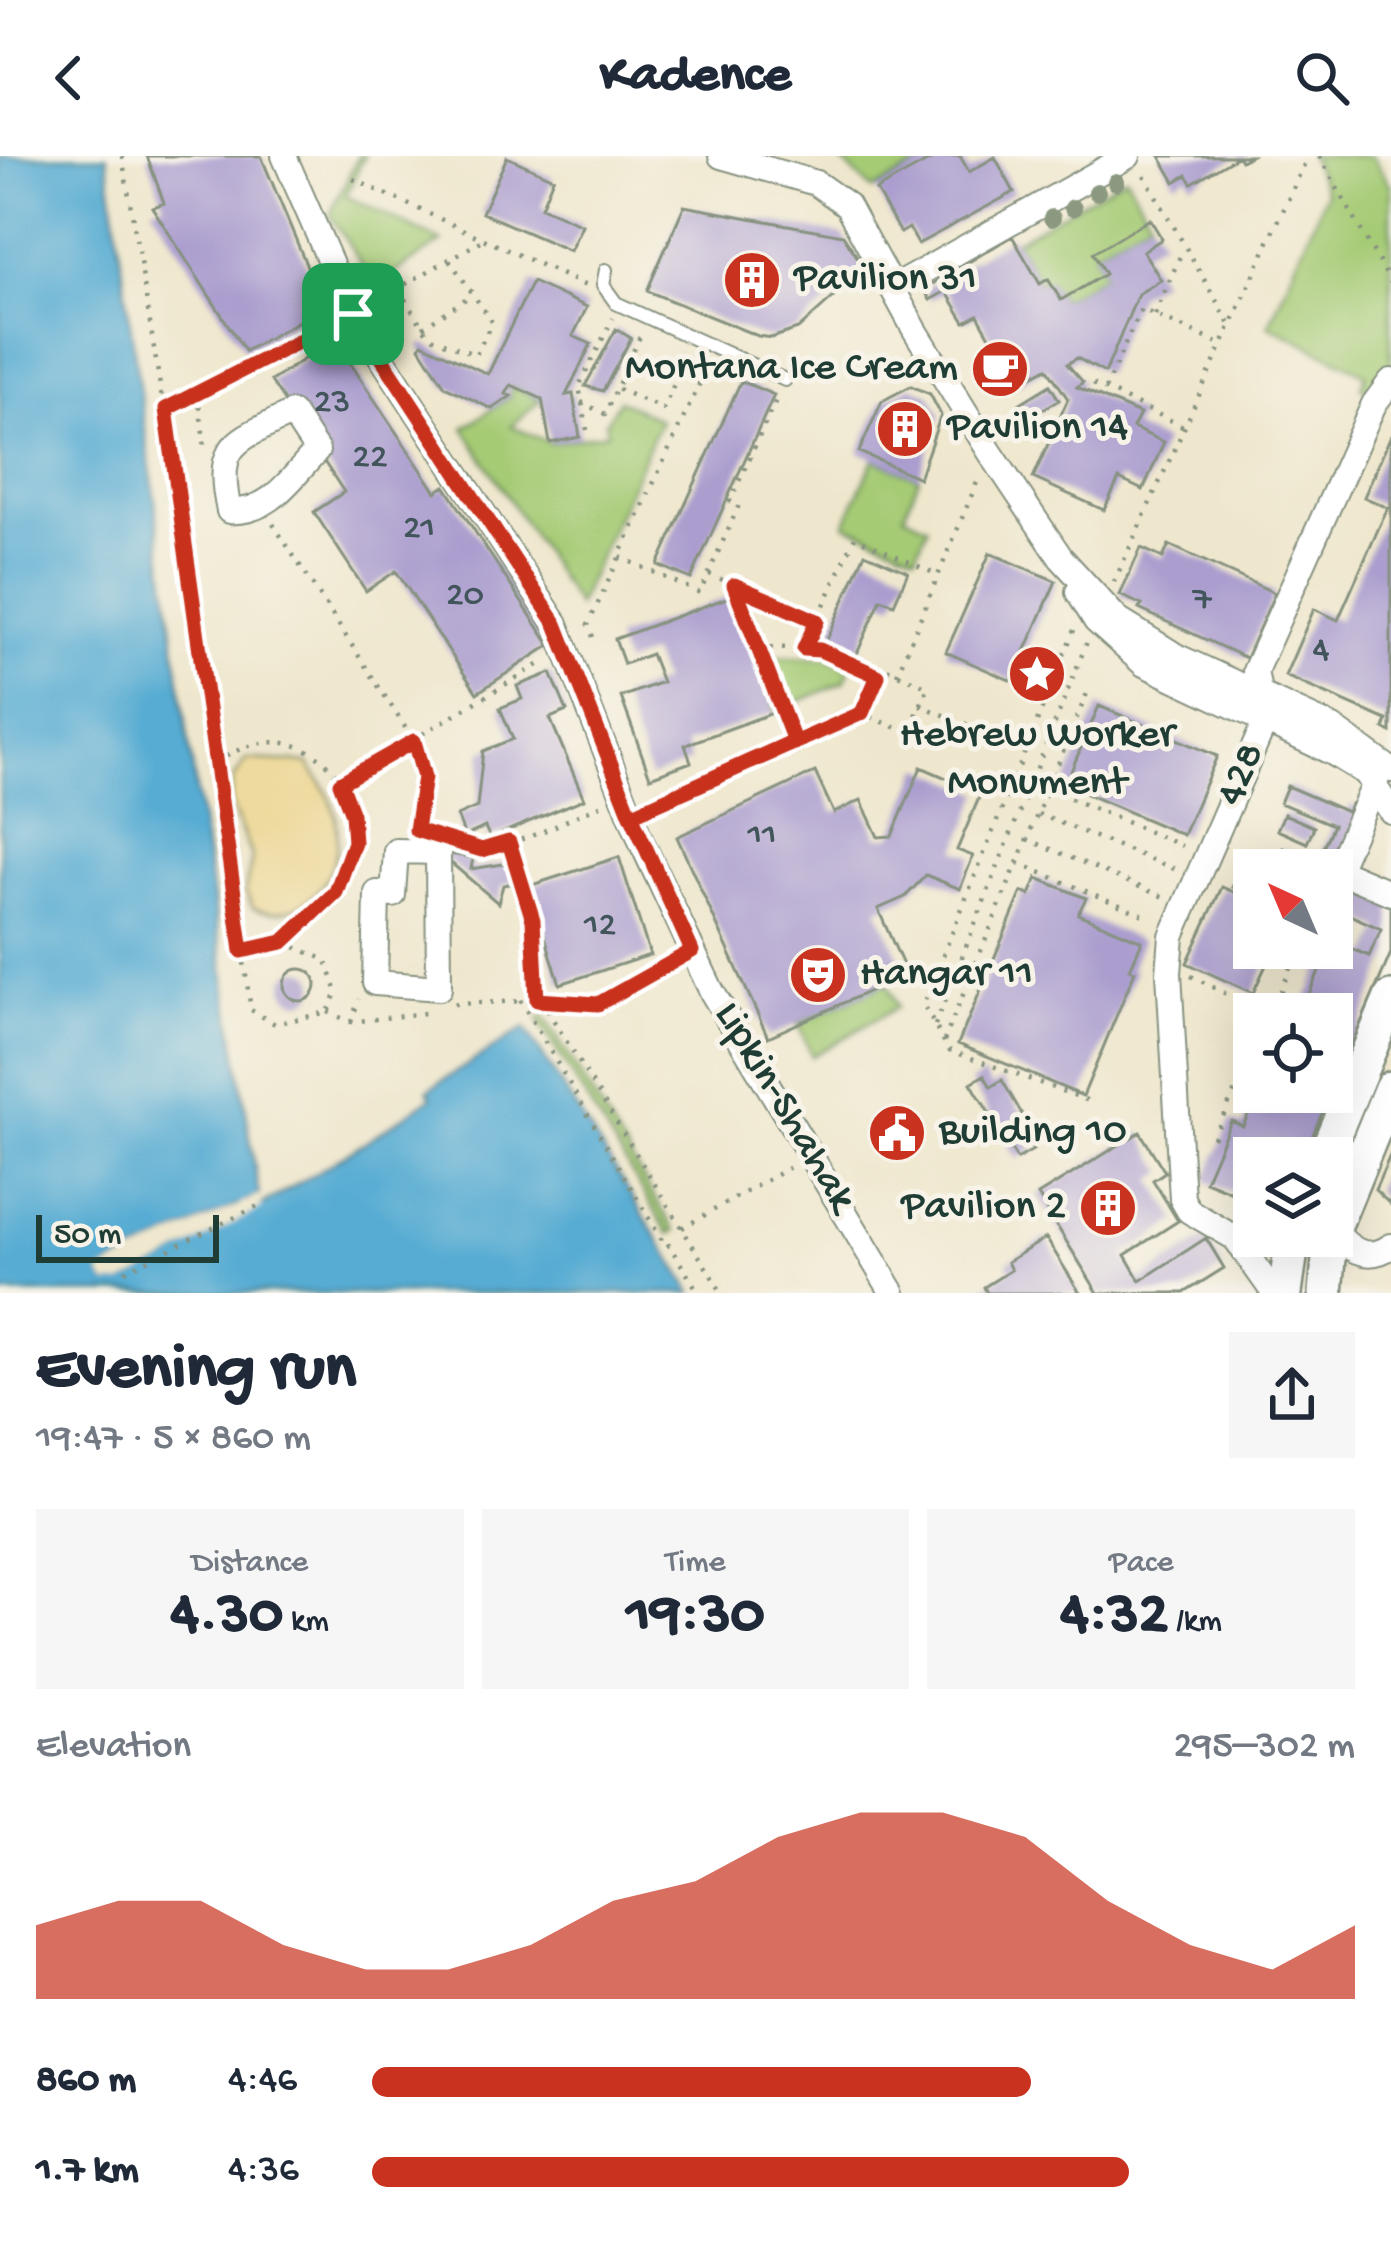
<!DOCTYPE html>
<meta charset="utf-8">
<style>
:root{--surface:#fff;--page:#f6f6f7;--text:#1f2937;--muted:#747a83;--accent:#c8321e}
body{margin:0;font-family:"Gochi Hand",sans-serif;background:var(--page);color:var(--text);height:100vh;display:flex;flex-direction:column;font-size:45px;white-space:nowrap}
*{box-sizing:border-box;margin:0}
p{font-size:39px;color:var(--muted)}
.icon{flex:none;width:66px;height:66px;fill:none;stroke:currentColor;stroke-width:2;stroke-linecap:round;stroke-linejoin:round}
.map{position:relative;height:1137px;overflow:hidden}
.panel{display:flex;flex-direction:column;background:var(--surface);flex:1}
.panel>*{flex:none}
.needle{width:78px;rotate:316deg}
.buttons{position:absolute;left:1233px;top:693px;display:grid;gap:24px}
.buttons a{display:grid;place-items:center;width:120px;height:120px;border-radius:0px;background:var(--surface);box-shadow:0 12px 48px #0002;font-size:60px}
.scale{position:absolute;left:36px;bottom:30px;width:183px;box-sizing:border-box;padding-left:12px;border:6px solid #1f3d34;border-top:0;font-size:33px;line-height:42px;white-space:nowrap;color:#1f3d34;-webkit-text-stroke:9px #f7f3e8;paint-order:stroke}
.pin{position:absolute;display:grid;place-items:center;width:102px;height:102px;color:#fff;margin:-51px;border-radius:24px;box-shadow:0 6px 18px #0006}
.round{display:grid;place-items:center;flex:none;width:126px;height:126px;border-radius:0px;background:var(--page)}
.head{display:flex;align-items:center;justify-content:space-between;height:204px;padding:0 36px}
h1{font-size:66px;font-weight:700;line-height:90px}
.figures{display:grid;grid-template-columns:repeat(3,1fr);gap:18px;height:204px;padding:12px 36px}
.figures div{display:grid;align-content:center;border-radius:0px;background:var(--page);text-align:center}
.figures b{font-size:60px;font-weight:700}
.figures small{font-size:33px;font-weight:400}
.figures p{font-size:33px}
.chart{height:336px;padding:24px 36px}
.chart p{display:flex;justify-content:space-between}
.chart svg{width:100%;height:216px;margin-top:12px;fill:var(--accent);opacity:.7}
ul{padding:0 36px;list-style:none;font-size:39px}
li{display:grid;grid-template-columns:192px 144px 1fr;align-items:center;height:90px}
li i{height:30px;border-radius:15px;background:var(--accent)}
header{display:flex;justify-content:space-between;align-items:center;height:156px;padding:0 36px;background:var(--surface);font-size:54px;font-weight:700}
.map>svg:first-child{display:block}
.green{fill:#a5cb75;stroke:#628454;stroke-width:3}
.sand{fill:#eeda9e;stroke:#868c69;stroke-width:3}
.water{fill:#56acd3;stroke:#3a7484;stroke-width:3}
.pier{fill:#efe7cd}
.building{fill:#ab9ecf}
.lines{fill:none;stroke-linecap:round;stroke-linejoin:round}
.lane-casing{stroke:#879280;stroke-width:16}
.street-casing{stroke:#879280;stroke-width:28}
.secondary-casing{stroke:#879280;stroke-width:38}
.path{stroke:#879280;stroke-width:4.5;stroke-dasharray:3 9;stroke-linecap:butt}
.lane{stroke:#fff;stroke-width:12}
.street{stroke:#fff;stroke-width:24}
.secondary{stroke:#fff;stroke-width:33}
.tree{fill:#8b9980}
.route-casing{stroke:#fff;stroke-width:24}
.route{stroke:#c8321e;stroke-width:15}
.labels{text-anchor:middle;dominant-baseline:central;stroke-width:10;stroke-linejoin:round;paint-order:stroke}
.number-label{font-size:36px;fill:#42555b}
.poi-label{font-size:42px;fill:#1f3d34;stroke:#f7f3e8;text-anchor:start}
.street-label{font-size:42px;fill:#1f3d34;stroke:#f7f3e8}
</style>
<header><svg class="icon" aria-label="back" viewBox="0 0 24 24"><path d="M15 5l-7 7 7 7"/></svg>Kadence<svg class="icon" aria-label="search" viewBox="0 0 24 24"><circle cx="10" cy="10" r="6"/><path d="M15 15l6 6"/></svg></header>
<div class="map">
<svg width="1391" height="1137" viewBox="0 0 1391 1137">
<rect width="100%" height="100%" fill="#f7f3e8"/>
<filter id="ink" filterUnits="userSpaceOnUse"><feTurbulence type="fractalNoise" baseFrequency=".00833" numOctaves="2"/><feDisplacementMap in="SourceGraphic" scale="24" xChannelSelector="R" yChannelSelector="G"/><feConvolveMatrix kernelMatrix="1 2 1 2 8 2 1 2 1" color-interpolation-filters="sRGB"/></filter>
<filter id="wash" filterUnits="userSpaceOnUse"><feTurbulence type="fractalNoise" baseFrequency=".004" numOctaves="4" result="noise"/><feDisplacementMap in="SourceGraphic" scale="48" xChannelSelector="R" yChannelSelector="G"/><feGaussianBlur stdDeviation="2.7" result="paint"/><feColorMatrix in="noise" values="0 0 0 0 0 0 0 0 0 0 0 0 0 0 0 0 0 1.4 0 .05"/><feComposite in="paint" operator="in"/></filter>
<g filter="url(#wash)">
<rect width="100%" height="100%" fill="#efe7cd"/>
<path class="green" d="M358,0H364L346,40L442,86L375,130L330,59Z
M836,0H936L873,34Z
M1310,0H1372L1391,30V213L1377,222L1371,236L1361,231L1366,218L1269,169L1326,37Z
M1126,20L1150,63L1093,96L1105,118L1061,144L1048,124L1040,128L1015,85Z
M511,229L540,244L512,270L550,287L607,277L606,266L619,244L660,264L577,450L464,272L510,241Z
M874,303L919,322L904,358L928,370L916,398L845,368Z
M754,499L829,503L850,514L844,526L775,556Z
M887,827L897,851L812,900L798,868Z
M544,860L675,1075L669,1078L538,864Z"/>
<path class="sand" d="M247,604L308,607C320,626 335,644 337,668C343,718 306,770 253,752L245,735L252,702L230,646L233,624Z"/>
<path class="water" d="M0,0H107L189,588L259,1039L115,1108L101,1117L106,1127H122C229,1070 332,1011 432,941L428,934L525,872L693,1137H0Z"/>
<path class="pier" d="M259,1039L260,1045L108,1119L120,1122L260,1046L262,1052L122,1128H106L100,1117L115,1108Z"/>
<g id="blocks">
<path class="building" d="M147,0H261L324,151L245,195L152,51L164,47Z
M938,0H960L969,16L995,1L1014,36L918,88L909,72L900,77L876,34Z
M1160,0H1250L1241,5L1238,0L1192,27L1187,19L1175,26Z
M507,1L553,22L541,51L582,69L570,95L482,57Z
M684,50L843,79L865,113L798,173L771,182L758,180L647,135Z
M1150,63L1162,83L1143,95L1161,124L1138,138L1105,217L1077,202L1067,208L1083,226L1077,231L1140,258L1133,272L1164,286L1143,334L1119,323L1104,354L1033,322L1068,243L1047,212L1007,234L993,233L983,223L981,210L995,189L978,159L965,166L946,135L930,144L924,133L1012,80L1040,128L1048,123L1061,144L1105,118L1093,97Z
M532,126L587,151L573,180L591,188L566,239L573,238L580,281L550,287L542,243L511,229L506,238L511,240L492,253L445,230L420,191L422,187L488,218Z
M616,173L631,182L603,235L585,230Z
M334,183L436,336L445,330L550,489L477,537L396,415L366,435L314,356L344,336L271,225Z
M741,225L774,239L691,423L658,409Z
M1050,229L1059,244L1029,261L1021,260L1019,248Z
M911,230L930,238L941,259L919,322L859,296L882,245Z
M1391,279V576L1384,573L1387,564L1285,520L1314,453L1338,464L1380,369L1388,352L1364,341Z
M1169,389L1275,437L1246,502L1139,453L1142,449L1120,439L1141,392L1163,402Z
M865,397L908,416L894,448L881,443L856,500L826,486Z
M990,397L1056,425L1012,525L946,496Z
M732,440L775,556L685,589L691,606L650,621L621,541L662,526L651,498L624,508L615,483Z
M551,517L567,555L550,562L584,643L490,682L485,671L465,680L457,660L477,651L483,595L513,583L500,552L522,543L517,530Z
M1099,550L1217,600L1183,679L1065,629Z
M921,611L981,637L957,694L973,700L960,733L926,719L905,741L878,753L907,818L768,881L677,681L815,616L834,657L861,644L878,681L892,680Z
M1287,630L1347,656L1351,648L1363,654L1337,714L1391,737V797L1332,934V858H1300L1328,795L1341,800L1345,790L1369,800L1381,773L1332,751V714L1275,711L1283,692L1316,707L1333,669L1280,647Z
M1284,658L1314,671L1307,687L1277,674Z
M438,696L473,702L471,713L510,707L514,727L503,729L498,747Z
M619,701L650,799L560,828L529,730Z
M1037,722L1086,742L1078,758L1142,785L1130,813L1135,815L1083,940L958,888L1022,736L1030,739Z
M1222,731L1254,745V792H1274L1253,837L1187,807Z
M284 829a16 16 0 1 1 32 0a16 16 0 1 1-32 0Z
M984,919L991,931L1002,924L1033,977L1025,981L1033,994L1017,1003L971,927Z
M1258,936H1331L1303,1002H1254V1045L1205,1025L1231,965L1243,970Z
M896,957L914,989L899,998L880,966Z
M1140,976L1165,1016L1153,1024L1178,1065L1125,1099L1140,1125L1206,1082L1224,1112L1184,1137H1098L1038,1039Z
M1391,997V1049L1375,1034Z
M1046,1082L1080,1137H987L984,1131L1011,1114L1007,1106Z"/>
</g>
</g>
<g filter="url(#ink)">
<use href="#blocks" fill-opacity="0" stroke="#879280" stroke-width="3"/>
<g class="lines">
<defs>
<path id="lane" d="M606,114L603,129L616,147L785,224"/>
<path id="street" d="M284,0L353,158L556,468L641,685L712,836L893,1137
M721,0L816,27L847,49L915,174L990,296L1061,402L1118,464L1178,501L1333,572L1391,614
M893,132L1128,0
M292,257L317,295C291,322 270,358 229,355C214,285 236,286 292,257Z
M1078,436L1096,465L1144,508L1333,597L1366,617L1391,655
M1378,620L1337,714L1391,737
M396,695L438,696L439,832L375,827L377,737L393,739Z
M1333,1071C1347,1093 1367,1107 1391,1090
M1274,1137L1235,1082L1189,1055L1182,1043L1169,817L1172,780L1265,566L1255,515L1374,248L1391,225"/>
<path id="secondary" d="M1324,1002L1391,842
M1332,1076L1391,932
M1285,1137L1293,1080
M1326,1137L1331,1080"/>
</defs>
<use href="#lane" class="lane-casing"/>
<use href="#street" class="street-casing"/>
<use href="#secondary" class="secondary-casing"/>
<path class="path" d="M122,0C172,284 209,569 251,854L275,868L328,856L337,836L326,804L283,786L243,795
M1319,0L1391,127
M1144,19L1231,170
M353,23L586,130
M398,133L429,180L476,199L492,166L449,103
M374,146L483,84
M1155,159L1183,93
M423,171L473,138
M1093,228L1185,271
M618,233L663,253L679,217L701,226
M1105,233L1141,153L1220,188
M198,238L205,292
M581,246L605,258L641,178
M167,253L333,169
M587,274L579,230L613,162
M273,368L414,585L424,621L416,673
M620,401L700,437L739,349L730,345L777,242
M709,418L817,465
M1114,426L1308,0
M734,429L794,585
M1074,474L923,849L949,894L1095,947
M593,481L588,469L709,207
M758,491L820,493L878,520
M804,493L855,381L938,419
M897,518L978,324
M920,549L1026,593
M216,607C309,540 392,649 337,734C325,754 300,770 283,786
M340,627L540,508
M1048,633L1182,690
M650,651L862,557L882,511L928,531L909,577L862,557
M1038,658L1177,714
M1027,683L1166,742
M509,686L533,764L537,844
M462,687C506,701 561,665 603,648
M1018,707L1151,762
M1231,730L1254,741
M1332,776L1344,780
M1191,820L1266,858
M520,844L666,1091L669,1089L699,1137
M541,844L722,1137
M454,848L573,843L598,848L671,807
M328,856L351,866L425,857
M1271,858L1299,792
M351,866L359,843
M935,869L1087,486
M944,885L1090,530
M1213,982L1254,894
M682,1072L792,1010
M125,1115L260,1049"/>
<use href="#lane" class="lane"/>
<use href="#street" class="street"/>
<use href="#secondary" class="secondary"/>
</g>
<g class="tree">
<circle cx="1116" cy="26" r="9"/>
<circle cx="1097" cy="36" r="9"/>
<circle cx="1073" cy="52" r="9"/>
<circle cx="1052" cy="62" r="9"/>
</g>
</g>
<g class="lines" filter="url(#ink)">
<defs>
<path id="route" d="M353,158L166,253L242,795L283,786L336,736L354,686L352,658L340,627L414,585L424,621L416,674L482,694L509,686L533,764L537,844L598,848L692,795L631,659L794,585L734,429L817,465L804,493L820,494L878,520L862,557L631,659L556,468L353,158"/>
</defs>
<use href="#route" class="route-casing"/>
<use href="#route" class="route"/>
</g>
<defs>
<symbol id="building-disc" viewBox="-11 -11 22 22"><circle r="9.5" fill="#c8321e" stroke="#f7f3e8"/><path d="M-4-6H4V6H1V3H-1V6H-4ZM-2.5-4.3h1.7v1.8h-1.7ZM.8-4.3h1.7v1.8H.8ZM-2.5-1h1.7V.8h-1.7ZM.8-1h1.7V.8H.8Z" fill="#fff"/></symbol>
<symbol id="cafe-disc" viewBox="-11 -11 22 22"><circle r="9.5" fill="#c8321e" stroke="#f7f3e8"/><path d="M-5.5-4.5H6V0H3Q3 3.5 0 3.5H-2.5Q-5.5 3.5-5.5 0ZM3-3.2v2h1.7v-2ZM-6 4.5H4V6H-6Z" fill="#fff"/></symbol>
<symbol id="sight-disc" viewBox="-11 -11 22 22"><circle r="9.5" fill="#c8321e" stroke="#f7f3e8"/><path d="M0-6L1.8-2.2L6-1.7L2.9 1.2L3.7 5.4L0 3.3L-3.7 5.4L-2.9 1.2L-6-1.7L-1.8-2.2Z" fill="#fff"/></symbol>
<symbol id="theatre-disc" viewBox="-11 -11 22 22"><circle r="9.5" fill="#c8321e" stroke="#f7f3e8"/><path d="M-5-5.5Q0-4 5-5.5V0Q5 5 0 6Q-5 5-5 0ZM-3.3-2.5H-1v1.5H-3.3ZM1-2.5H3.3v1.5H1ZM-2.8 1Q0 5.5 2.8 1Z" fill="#fff"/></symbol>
<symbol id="civic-disc" viewBox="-11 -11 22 22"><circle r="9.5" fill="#c8321e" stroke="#f7f3e8"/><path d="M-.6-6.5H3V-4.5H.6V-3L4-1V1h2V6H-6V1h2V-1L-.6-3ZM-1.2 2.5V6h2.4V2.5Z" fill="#fff"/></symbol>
</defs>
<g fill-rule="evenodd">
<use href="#building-disc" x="719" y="91" width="66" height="66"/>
<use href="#cafe-disc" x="967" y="180" width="66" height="66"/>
<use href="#building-disc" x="872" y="240" width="66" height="66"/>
<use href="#sight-disc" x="1004" y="485" width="66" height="66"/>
<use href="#theatre-disc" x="785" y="786" width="66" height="66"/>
<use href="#civic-disc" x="864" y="944" width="66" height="66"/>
<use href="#building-disc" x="1075" y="1019" width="66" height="66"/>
</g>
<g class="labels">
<g class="number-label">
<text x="332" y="247">23</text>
<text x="370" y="302">22</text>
<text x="419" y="373">21</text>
<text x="465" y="440">20</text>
<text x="1202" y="444">7</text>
<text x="1321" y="495">4</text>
<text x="762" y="680">11</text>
<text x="600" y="770">12</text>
</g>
<g class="poi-label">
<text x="794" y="124">Pavilion 31</text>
<text x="958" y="213" text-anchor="end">Montana Ice Cream</text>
<text x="947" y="273">Pavilion 14</text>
<text x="1037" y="580" text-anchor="middle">Hebrew Worker<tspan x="1037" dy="48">Monument</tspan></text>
<text x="860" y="819">Hangar 11</text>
<text x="939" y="977">Building 10</text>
<text x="1066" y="1052" text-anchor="end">Pavilion 2</text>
</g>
<g class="street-label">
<text transform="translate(1243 619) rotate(-67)">428</text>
<text transform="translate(783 952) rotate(59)">Lipkin-Shahak</text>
</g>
</g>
</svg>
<div class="buttons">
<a><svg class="needle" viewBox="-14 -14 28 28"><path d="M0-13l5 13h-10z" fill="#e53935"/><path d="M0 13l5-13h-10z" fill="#747a83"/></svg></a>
<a><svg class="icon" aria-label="locate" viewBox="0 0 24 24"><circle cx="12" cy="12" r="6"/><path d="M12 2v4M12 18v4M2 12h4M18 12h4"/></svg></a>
<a><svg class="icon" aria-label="layers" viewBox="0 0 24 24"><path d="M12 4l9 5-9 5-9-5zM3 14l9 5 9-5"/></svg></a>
</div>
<div class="scale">50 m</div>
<div class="pin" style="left:353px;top:158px;background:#1e9e55"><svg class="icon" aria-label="arrive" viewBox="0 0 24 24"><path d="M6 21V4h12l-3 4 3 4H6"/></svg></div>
</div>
<section class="panel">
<div class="head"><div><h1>Evening run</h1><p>19:47 · 5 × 860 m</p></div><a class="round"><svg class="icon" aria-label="share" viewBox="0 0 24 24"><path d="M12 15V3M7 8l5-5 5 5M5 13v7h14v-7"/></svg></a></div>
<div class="figures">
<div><p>Distance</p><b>4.30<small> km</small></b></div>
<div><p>Time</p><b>19:30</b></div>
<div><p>Pace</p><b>4:32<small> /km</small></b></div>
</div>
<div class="chart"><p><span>Elevation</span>295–302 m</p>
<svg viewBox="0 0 160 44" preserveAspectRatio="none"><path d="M0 44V29L10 24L20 24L30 33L40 38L50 38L60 33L70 24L80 20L90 11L100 6L110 6L120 11L130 24L140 33L150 38L160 29V44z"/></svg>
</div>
<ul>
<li><b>860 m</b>4:46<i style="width:67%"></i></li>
<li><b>1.7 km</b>4:36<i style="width:77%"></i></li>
</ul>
</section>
